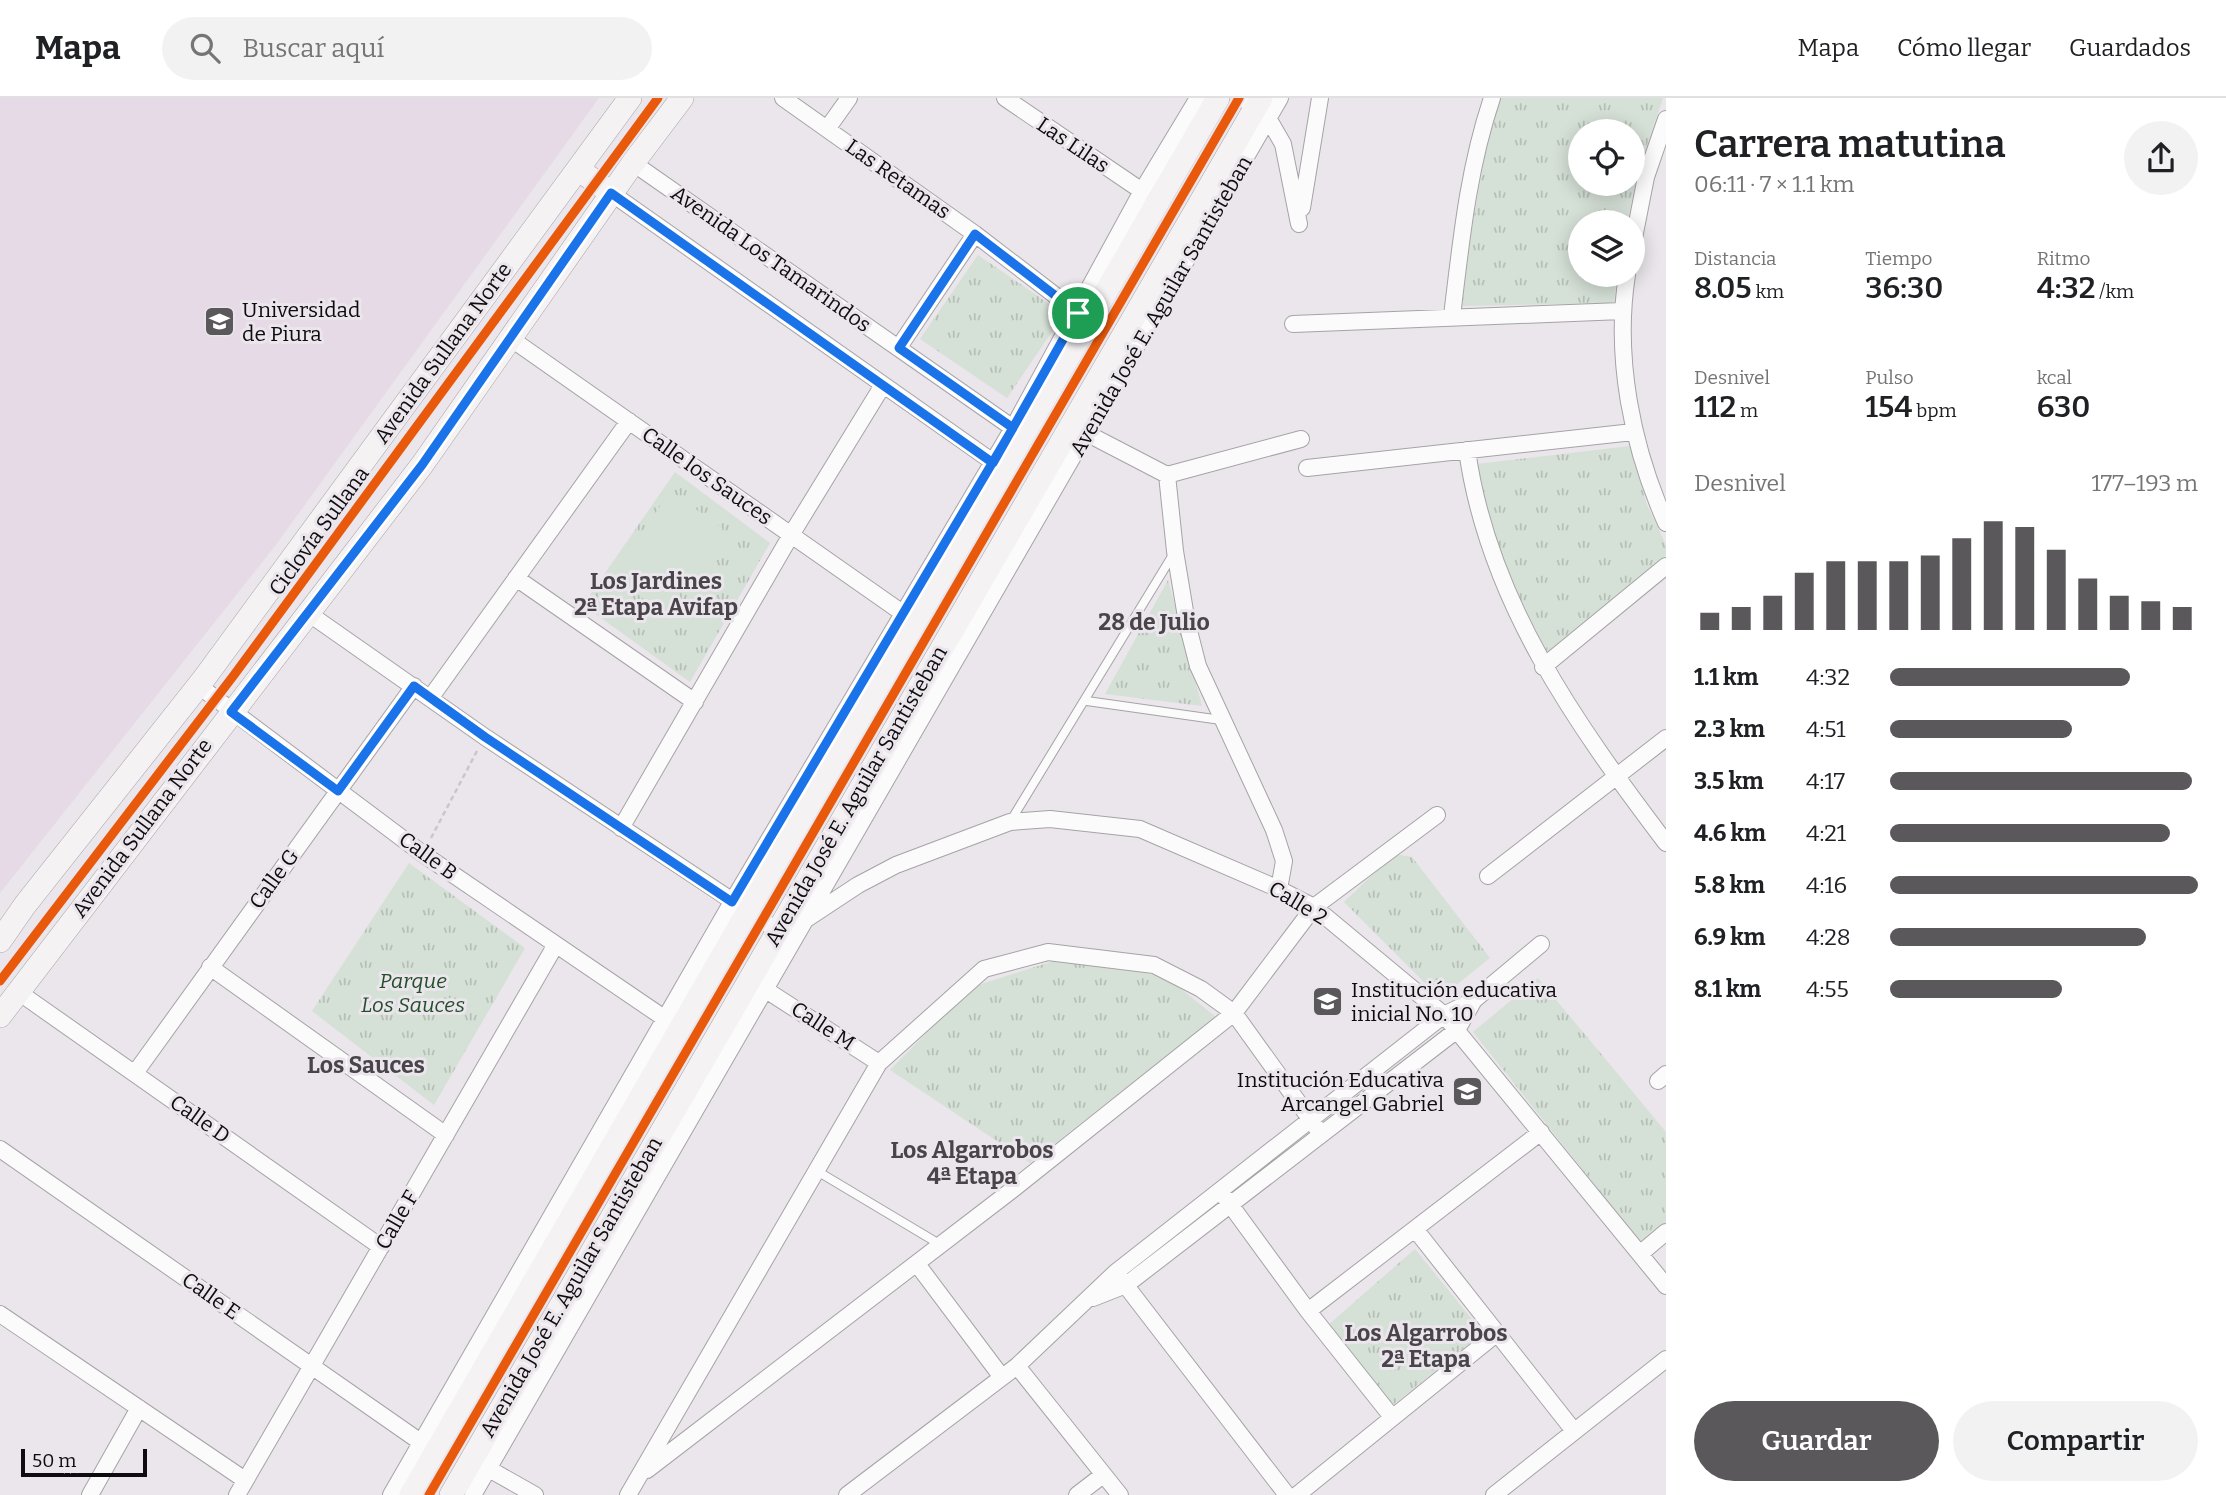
<!DOCTYPE html>
<html lang="es">
<meta charset="utf-8">
<style>
:root{--surface:#fff;--page:#f2f2f2;--text:#202124;--muted:#757577;--line:#e0e0e0;--accent:#5b585b}
body{margin:0;font-family:Bitter,serif;background:var(--page);color:var(--text);height:100vh;display:flex;flex-direction:column;font-size:26px;white-space:nowrap}
*{box-sizing:border-box;margin:0}
p{font-size:23px;color:var(--muted)}
.icon{flex:none;width:38px;height:38px;fill:none;stroke:currentColor;stroke-width:2;stroke-linecap:round;stroke-linejoin:round}
.map{position:relative;flex:1;overflow:hidden}
.drawer{display:flex;flex-direction:column;background:var(--surface);width:560px}
.drawer>*{flex:none}
.buttons{position:absolute;left:1568px;top:21px;display:grid;gap:14px}
.buttons a{display:grid;place-items:center;width:77px;height:77px;border-radius:50%;background:var(--surface);box-shadow:0 4px 18px #0003;font-size:35px}
.scale{position:absolute;left:21px;bottom:18px;width:126px;box-sizing:border-box;padding-left:7px;border:4px solid #0e0c0e;border-top:0;font-size:19px;line-height:24px;white-space:nowrap;color:#0e0c0e;-webkit-text-stroke:5px #ebe5ec;paint-order:stroke}
.pin{position:absolute;display:grid;place-items:center;width:60px;height:60px;color:#fff;margin:-30px;border:4px solid #fff;border-radius:50%;box-shadow:0 2px 7px #0007}
.round{display:grid;place-items:center;flex:none;width:74px;height:74px;border-radius:37px;background:var(--page)}
.summary{display:flex;align-items:center;justify-content:space-between;height:119px;padding:0 28px}
h1{font-size:38px;font-weight:600;line-height:52px}
.figures{display:grid;grid-template-columns:repeat(3,1fr);gap:10px;height:119px;padding:7px 28px}
.figures div{display:grid;align-content:center}
.figures b{font-size:30px;font-weight:600}
.figures small{font-size:19px;font-weight:400}
.figures p{font-size:19px}
.chart{height:196px;padding:14px 28px}
.chart p{display:flex;justify-content:space-between}
.chart svg{width:100%;height:126px;margin-top:7px;stroke:var(--accent);stroke-width:6}
.action{display:flex;gap:14px;margin-top:auto;padding:14px 28px}
.action a{flex:1;height:80px;border-radius:42px;background:var(--accent);color:#fff;font-size:28px;font-weight:600;line-height:80px;text-align:center}
.action a+a{background:var(--page);color:var(--text)}
ul{padding:0 28px;list-style:none;font-size:23px}
li{display:grid;grid-template-columns:112px 84px 1fr;align-items:center;height:52px}
li i{height:18px;border-radius:9px;background:var(--accent)}
header{display:flex;align-items:center;gap:42px;box-sizing:border-box;height:98px;padding:0 35px;background:var(--surface);border-bottom:2px solid var(--line)}
header strong{font-size:33px}
nav{display:flex;gap:38px;margin-inline-start:auto;font-size:24px}
.search{width:490px;height:63px;background:var(--page);display:flex;align-items:center;gap:18px;box-sizing:border-box;padding:0 24px;border-radius:38px;color:var(--muted);font-size:26px}
main{display:flex;flex:1;min-height:0}
.map>svg:first-child{display:block}
.education{fill:#e5dae6}
.park{fill:url(#park-tufts);fill-rule:evenodd}
.pitch{fill:#d5e0d6}
.lines{fill:none;stroke-linecap:round;stroke-linejoin:round}
.lane-casing{stroke:#a6a3a6;stroke-width:10}
.street-casing{stroke:#a6a3a6;stroke-width:18}
.secondary-casing{stroke:#a6a3a6;stroke-width:24}
.path{stroke:#c9c8c9;stroke-width:2.5;stroke-dasharray:5 3.5;stroke-linecap:butt}
.lane{stroke:#fcfbfc;stroke-width:8}
.street{stroke:#fcfbfc;stroke-width:16}
.secondary{stroke:#f5f2f4;stroke-width:23}
.cycleway-casing{stroke:#ebe5ec;stroke-width:13}
.cycleway{stroke:#e8590c;stroke-width:9}
.route-casing{stroke:#fff;stroke-width:14}
.route{stroke:#1a73e8;stroke-width:9}
.labels{text-anchor:middle;dominant-baseline:central;stroke-width:6;stroke-linejoin:round;paint-order:stroke}
.street-label{font-size:21px;fill:#0e0c0e;stroke:#ebe5ec}
.poi-label{font-size:21px;fill:#0e0c0e;stroke:#ebe5ec;text-anchor:start}
.park-label{font-size:21px;font-style:italic;fill:#224f2a;stroke:#ebe5ec}
.neighbourhood-label{font-size:23px;font-weight:bold;fill:#49444a;stroke:#ebe5ec}
</style>
<header>
<strong>Mapa</strong>
<div class="search"><svg class="icon" aria-label="search" viewBox="0 0 24 24"><circle cx="10" cy="10" r="6"/><path d="M15 15l6 6"/></svg>Buscar aquí</div>
<nav><a>Mapa</a><a>Cómo llegar</a><a>Guardados</a></nav>
</header>
<main>
<div class="map">
<svg width="1666" height="1397" viewBox="0 0 1666 1397">
<defs>
<pattern id="park-tufts" width="24" height="20" patternUnits="userSpaceOnUse" patternTransform="scale(1.75)"><rect width="24" height="20" fill="#d5e0d6"/><path d="M3 7l-1-3M5 7V3M7 7l1-3M15 17l-1-3M17 17v-4M19 17l1-3" fill="none" stroke="#b6bfb6"/></pattern>
</defs>
<rect width="100%" height="100%" fill="#eae6eb"/>
<path class="education" d="M0,0H599L275,448L0,795Z"/>
<path class="park" d="M1500,0H1663L1641,65L1627,124H1580V177H1617L1614,205L1462,208C1470,137 1480,69 1500,0ZM1580,33H1633V86H1580Z
M978,157L1064,216L1007,300L920,241Z
M1630,348L1647,407L1666,447V457L1545,559L1497,454L1476,366Z
M675,374L770,445L690,584L583,507Z
M1168,482L1202,608L1105,596Z
M1394,756L1412,759L1490,860L1440,900L1344,804Z
M409,765L525,850L434,1007L312,913Z
M1063,860L1166,879L1216,919L1030,1065L890,972L972,889Z
M1538,880L1666,1034V1124L1641,1145L1473,934Z
M1415,1151L1483,1235L1390,1309L1327,1228Z"/>
<path class="pitch" d="M671,393L723,431L663,515L611,477Z"/>
<g class="lines">
<defs>
<path id="lane" d="M1087,603L1221,622
M1010,724L1174,455
M817,1073L941,1147"/>
<path id="street" d="M783,0L975,136L1078,215
M1005,0L1142,93
M1242,0L1268,20L1283,46L1299,126
M827,31L849,0
M633,65L1013,330
M611,95L993,364
M1302,110L1320,0
M1633,145L1646,79L1666,21
M1627,177C1614,259 1632,349 1666,425
M1452,218C1461,144 1468,71 1492,0
M1293,226L1622,213
M510,240L904,516
M899,249L975,136
M1088,336L1167,377
M1467,352C1488,503 1576,626 1666,745
M1307,370L1633,334
M1167,377L1175,453L1187,525L1198,568L1274,732L1284,763L1279,791
M1167,377L1301,341
M516,480L695,604
M308,515L485,639L784,837
M1543,569L1666,468
M199,588L423,756L664,920
M431,599L629,323
M621,730L791,437L883,287
M1488,778L1666,640
M808,820L858,787L896,767L1010,724L1050,721L1140,731L1279,791L1314,809L1444,917L1666,1188
M210,869L446,1037
M766,892L879,965
M17,893L381,1149
M135,975L414,588
M1658,983L1666,976
M0,1051L422,1345
M1224,1098L1308,1213L1392,1319
M1415,1131L1574,1333
M1641,1155L1666,1134
M917,1166L1001,1278
M1120,1180L1287,1397
M1093,1200L1126,1187L1457,932L1474,902
M1308,1213L1541,1034
M0,1216L245,1382
M1017,1268L1120,1397
M489,1371L535,1397
M647,1372L1012,1092L1234,915L1314,809L1437,717
M90,1397L139,1310
M237,1397L555,848
M391,1397L732,804L1013,330L1142,93L1198,0
M473,1397L1280,0
M628,1397L879,965L984,871L1048,854L1154,867L1201,891L1234,915L1321,1036
M847,1397L1017,1268L1116,1174L1444,917L1474,902L1541,846
M1077,1397L1103,1377
M1297,1397L1496,1236
M1494,1397L1666,1261"/>
<path id="secondary" d="M578,71L611,95
M0,843L25,807L203,582L630,0
M0,918L422,367L633,65L682,0
M411,1397L1218,0
M451,1397L1261,0"/>
</defs>
<use href="#lane" class="lane-casing"/>
<use href="#street" class="street-casing"/>
<use href="#secondary" class="secondary-casing"/>
<path class="path" d="M431,740L477,653"/>
<use href="#lane" class="lane"/>
<use href="#street" class="street"/>
<use href="#secondary" class="secondary"/>
<defs>
<path id="cycleway" d="M0,883L234,577L658,0
M429,1397L1239,0"/>
</defs>
<use href="#cycleway" class="cycleway-casing"/>
<use href="#cycleway" class="cycleway"/>
</g>
<g class="lines">
<defs>
<path id="route" d="M1078,215L993,365L611,95L422,367L231,614L338,693L414,588L485,639L732,804C826,646 920,488 1013,330L899,250L975,136L1078,215"/>
</defs>
<use href="#route" class="route-casing"/>
<use href="#route" class="route"/>
</g>
<defs>
<symbol id="university-square" viewBox="-11 -11 22 22"><rect x="-9" y="-9" width="18" height="18" rx="4" fill="#5b585b" stroke="#ebe5ec"/><path d="M0-5L7-2L0 1L-7-2ZM-4 1L0 2.5L4 1V4Q0 6-4 4Z" fill="#fff"/></symbol>
<symbol id="school-square" viewBox="-11 -11 22 22"><rect x="-9" y="-9" width="18" height="18" rx="4" fill="#5b585b" stroke="#ebe5ec"/><path d="M0-5L7-2L0 1L-7-2ZM-4 1L0 2.5L4 1V4Q0 6-4 4Z" fill="#fff"/></symbol>
</defs>
<g fill-rule="evenodd">
<use href="#university-square" x="202" y="206" width="35" height="35"/>
<use href="#school-square" x="1310" y="886" width="35" height="35"/>
<use href="#school-square" x="1450" y="976" width="35" height="35"/>
</g>
<g class="labels">
<g class="street-label">
<text transform="translate(1073 47) rotate(34)">Las Lilas</text>
<text transform="translate(898 81) rotate(35)">Las Retamas</text>
<text transform="translate(771 161) rotate(35)">Avenida Los Tamarindos</text>
<text transform="translate(1161 208) rotate(-60)">Avenida José E. Aguilar Santisteban</text>
<text transform="translate(443 255) rotate(-54)">Avenida Sullana Norte</text>
<text transform="translate(707 378) rotate(35)">Calle los Sauces</text>
<text transform="translate(319 433) rotate(-54)">Ciclovía Sullana</text>
<text transform="translate(856 698) rotate(-60)">Avenida José E. Aguilar Santisteban</text>
<text transform="translate(142 730) rotate(-53)">Avenida Sullana Norte</text>
<text transform="translate(428 758) rotate(36)">Calle B</text>
<text transform="translate(274 781) rotate(-54)">Calle G</text>
<text transform="translate(1298 805) rotate(31)">Calle 2</text>
<text transform="translate(823 928) rotate(33)">Calle M</text>
<text transform="translate(200 1021) rotate(35)">Calle D</text>
<text transform="translate(397 1122) rotate(-60)">Calle F</text>
<text transform="translate(571 1189) rotate(-60)">Avenida José E. Aguilar Santisteban</text>
<text transform="translate(211 1198) rotate(35)">Calle E</text>
</g>
<g class="poi-label">
<text x="242" y="212">Universidad<tspan x="242" dy="24">de Piura</tspan></text>
<text x="1351" y="892">Institución educativa<tspan x="1351" dy="24">inicial No. 10</tspan></text>
<text x="1444" y="982" text-anchor="end">Institución Educativa<tspan x="1444" dy="24">Arcangel Gabriel</tspan></text>
</g>
<g class="park-label">
<text x="413" y="883">Parque<tspan x="413" dy="24">Los Sauces</tspan></text>
</g>
<g class="neighbourhood-label">
<text x="656" y="483">Los Jardines<tspan x="656" dy="26">2ª Etapa Avifap</tspan></text>
<text x="1154" y="524">28 de Julio</text>
<text x="366" y="967">Los Sauces</text>
<text x="972" y="1052">Los Algarrobos<tspan x="972" dy="26">4ª Etapa</tspan></text>
<text x="1426" y="1235">Los Algarrobos<tspan x="1426" dy="26">2ª Etapa</tspan></text>
</g>
</g>
</svg>
<div class="buttons">
<a><svg class="icon" aria-label="locate" viewBox="0 0 24 24"><circle cx="12" cy="12" r="6"/><path d="M12 2v4M12 18v4M2 12h4M18 12h4"/></svg></a>
<a><svg class="icon" aria-label="layers" viewBox="0 0 24 24"><path d="M12 4l9 5-9 5-9-5zM3 14l9 5 9-5"/></svg></a>
</div>
<div class="scale">50 m</div>
<div class="pin" style="left:1078px;top:215px;background:#1e9e55"><svg class="icon" aria-label="arrive" viewBox="0 0 24 24"><path d="M6 21V4h12l-3 4 3 4H6"/></svg></div>
</div>
<section class="drawer">
<div class="summary"><div><h1>Carrera matutina</h1><p>06:11 · 7 × 1.1 km</p></div><a class="round"><svg class="icon" aria-label="share" viewBox="0 0 24 24"><path d="M12 15V3M7 8l5-5 5 5M5 13v7h14v-7"/></svg></a></div>
<div class="figures">
<div><p>Distancia</p><b>8.05<small> km</small></b></div>
<div><p>Tiempo</p><b>36:30</b></div>
<div><p>Ritmo</p><b>4:32<small> /km</small></b></div>
</div>
<div class="figures">
<div><p>Desnivel</p><b>112<small> m</small></b></div>
<div><p>Pulso</p><b>154<small> bpm</small></b></div>
<div><p>kcal</p><b>630</b></div>
</div>
<div class="chart"><p><span>Desnivel</span>177–193 m</p>
<svg viewBox="0 0 160 44" preserveAspectRatio="none"><path d="M5 44V38M15 44V36M25 44V32M35 44V24M45 44V20M55 44V20M65 44V20M75 44V18M85 44V12M95 44V6M105 44V8M115 44V16M125 44V26M135 44V32M145 44V34M155 44V36"/></svg>
</div>
<ul>
<li><b>1.1 km</b>4:32<i style="width:78%"></i></li>
<li><b>2.3 km</b>4:51<i style="width:59%"></i></li>
<li><b>3.5 km</b>4:17<i style="width:98%"></i></li>
<li><b>4.6 km</b>4:21<i style="width:91%"></i></li>
<li><b>5.8 km</b>4:16<i style="width:100%"></i></li>
<li><b>6.9 km</b>4:28<i style="width:83%"></i></li>
<li><b>8.1 km</b>4:55<i style="width:56%"></i></li>
</ul>
<div class="action"><a>Guardar</a><a>Compartir</a></div>
</section>
</main>
